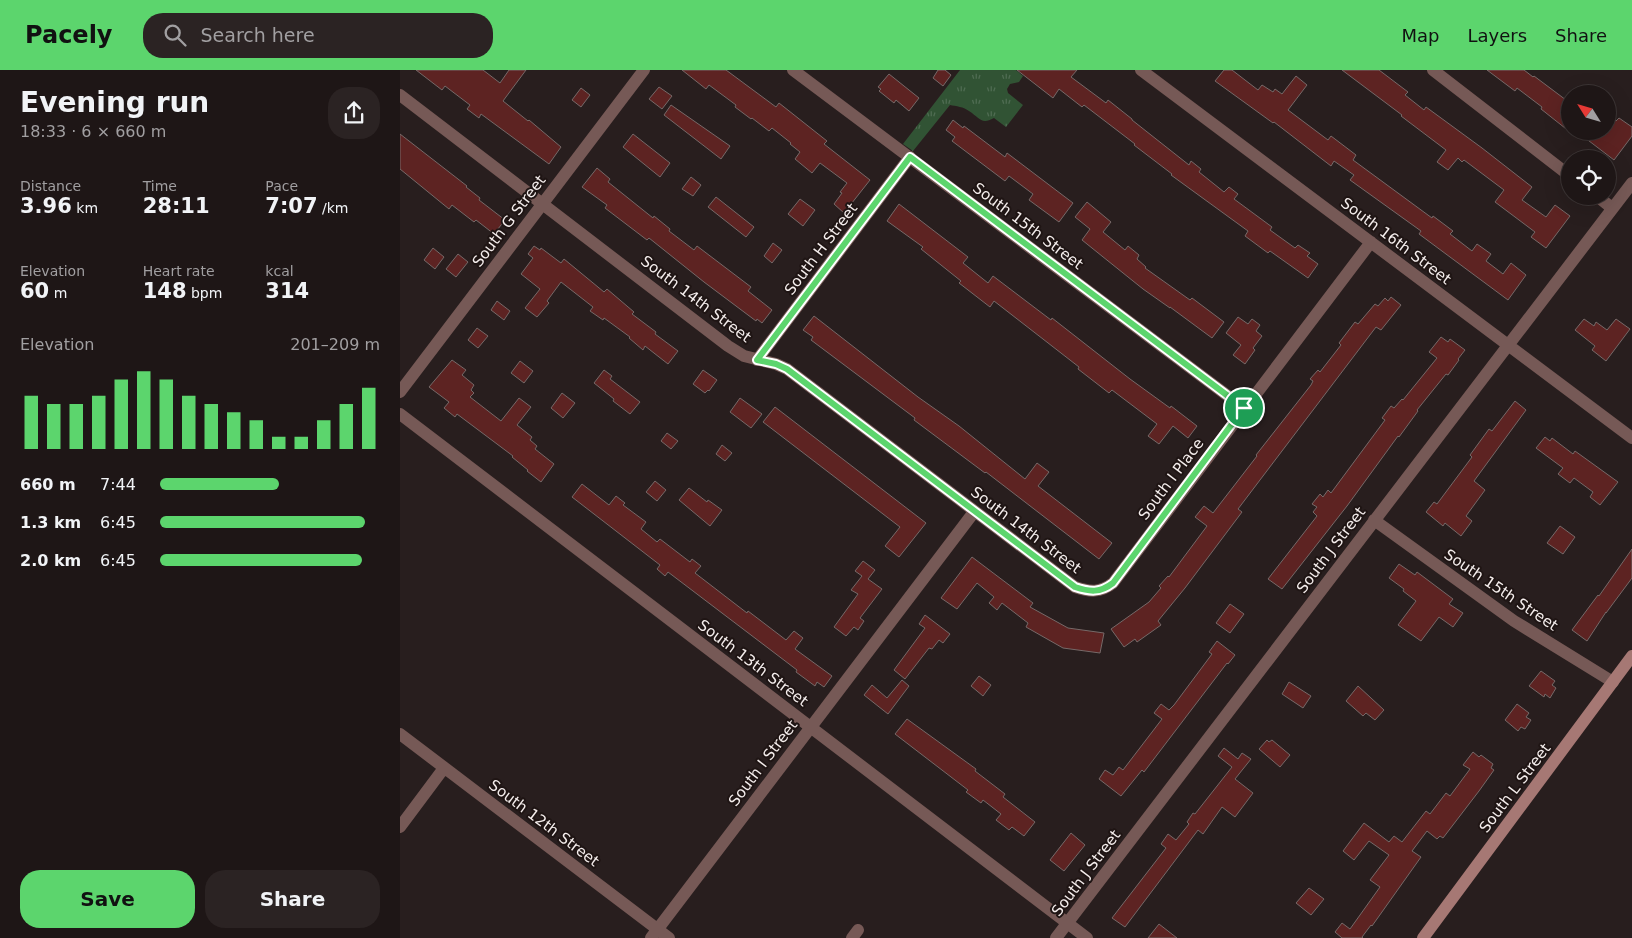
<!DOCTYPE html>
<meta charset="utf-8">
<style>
:root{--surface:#1e1616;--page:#2b2323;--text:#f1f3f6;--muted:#a19fa1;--line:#3c3535;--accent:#5cd56d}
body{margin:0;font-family:"DejaVu Sans",sans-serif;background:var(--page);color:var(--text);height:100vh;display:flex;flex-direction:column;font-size:19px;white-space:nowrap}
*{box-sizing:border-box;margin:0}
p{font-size:16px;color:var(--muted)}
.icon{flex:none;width:28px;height:28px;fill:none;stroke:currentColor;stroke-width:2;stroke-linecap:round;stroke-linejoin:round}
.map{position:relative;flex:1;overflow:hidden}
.drawer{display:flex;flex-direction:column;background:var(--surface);width:400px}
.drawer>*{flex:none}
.needle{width:32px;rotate:307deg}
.buttons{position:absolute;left:1161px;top:15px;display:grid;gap:10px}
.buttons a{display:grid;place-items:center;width:55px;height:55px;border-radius:50%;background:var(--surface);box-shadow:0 5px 20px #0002,0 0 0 1px var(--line);font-size:25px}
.pin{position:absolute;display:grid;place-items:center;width:42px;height:42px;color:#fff;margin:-21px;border:2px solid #fff;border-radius:50%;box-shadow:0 1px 5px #0007}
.round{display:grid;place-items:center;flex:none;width:52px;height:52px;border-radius:20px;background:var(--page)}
.head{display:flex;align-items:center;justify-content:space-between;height:85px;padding:0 20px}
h1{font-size:28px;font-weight:700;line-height:38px}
.figures{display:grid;grid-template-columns:repeat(3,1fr);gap:8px;height:85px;padding:5px 20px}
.figures div{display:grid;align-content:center}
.figures b{font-size:21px;font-weight:700}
.figures small{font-size:14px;font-weight:400}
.figures p{font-size:14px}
.chart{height:140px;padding:10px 20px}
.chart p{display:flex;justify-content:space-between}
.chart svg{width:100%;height:90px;margin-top:5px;stroke:var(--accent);stroke-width:6}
.primary-button{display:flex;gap:10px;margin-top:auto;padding:10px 20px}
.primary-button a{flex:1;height:58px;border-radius:20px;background:var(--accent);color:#111;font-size:20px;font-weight:700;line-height:58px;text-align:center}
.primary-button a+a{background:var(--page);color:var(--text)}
ul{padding:0 20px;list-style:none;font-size:16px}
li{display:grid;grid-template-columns:80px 60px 1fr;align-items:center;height:38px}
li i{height:12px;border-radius:6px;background:var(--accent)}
header{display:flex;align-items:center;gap:30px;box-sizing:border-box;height:70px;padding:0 25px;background:var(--accent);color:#111}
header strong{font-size:24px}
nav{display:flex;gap:28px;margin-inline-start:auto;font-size:18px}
.search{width:350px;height:45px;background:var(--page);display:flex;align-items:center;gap:12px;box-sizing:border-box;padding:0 18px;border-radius:20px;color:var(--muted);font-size:19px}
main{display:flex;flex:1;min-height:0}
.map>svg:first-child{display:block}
.grass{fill:url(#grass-tufts)}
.building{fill:#5d2322;stroke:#766968}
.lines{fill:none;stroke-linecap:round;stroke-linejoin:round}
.street{stroke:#765956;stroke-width:12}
.secondary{stroke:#a67874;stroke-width:12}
.route-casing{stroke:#fff;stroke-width:10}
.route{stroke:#5cd56d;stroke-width:6}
.labels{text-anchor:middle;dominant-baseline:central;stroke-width:4;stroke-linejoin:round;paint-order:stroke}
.street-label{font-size:15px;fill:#f5eeed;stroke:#1f1514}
</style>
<header>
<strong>Pacely</strong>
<div class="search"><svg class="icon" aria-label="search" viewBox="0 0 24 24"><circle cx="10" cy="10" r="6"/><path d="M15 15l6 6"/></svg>Search here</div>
<nav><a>Map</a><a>Layers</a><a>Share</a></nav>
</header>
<main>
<section class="drawer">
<div class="head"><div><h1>Evening run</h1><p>18:33 · 6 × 660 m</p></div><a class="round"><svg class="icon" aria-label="share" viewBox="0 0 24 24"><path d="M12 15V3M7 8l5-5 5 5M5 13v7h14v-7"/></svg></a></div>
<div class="figures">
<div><p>Distance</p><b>3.96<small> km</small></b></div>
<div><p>Time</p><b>28:11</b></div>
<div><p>Pace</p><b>7:07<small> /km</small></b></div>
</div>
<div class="figures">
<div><p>Elevation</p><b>60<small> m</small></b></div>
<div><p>Heart rate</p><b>148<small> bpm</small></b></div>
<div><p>kcal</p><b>314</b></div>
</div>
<div class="chart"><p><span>Elevation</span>201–209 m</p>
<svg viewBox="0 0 160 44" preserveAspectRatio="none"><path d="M5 44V18M15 44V22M25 44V22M35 44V18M45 44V10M55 44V6M65 44V10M75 44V18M85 44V22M95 44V26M105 44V30M115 44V38M125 44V38M135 44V30M145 44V22M155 44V14"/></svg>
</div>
<ul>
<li><b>660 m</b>7:44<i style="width:54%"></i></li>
<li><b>1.3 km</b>6:45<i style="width:93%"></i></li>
<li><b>2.0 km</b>6:45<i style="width:92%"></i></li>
</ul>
<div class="primary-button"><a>Save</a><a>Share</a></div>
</section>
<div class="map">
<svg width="1232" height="868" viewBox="0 0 1232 868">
<defs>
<pattern id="grass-tufts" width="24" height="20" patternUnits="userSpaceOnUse" patternTransform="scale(1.25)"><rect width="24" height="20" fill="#315334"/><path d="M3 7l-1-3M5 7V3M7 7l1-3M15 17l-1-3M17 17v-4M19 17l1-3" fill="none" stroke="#4f6c52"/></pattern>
</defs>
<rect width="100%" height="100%" fill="#281e1e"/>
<path class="grass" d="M560,0H616L623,6L619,12L610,14L607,19L608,23L623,35L606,57L594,48C581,55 580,48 569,41C564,37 556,36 550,35L513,81L503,74Z"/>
<path class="building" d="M16,0H83L100,13L109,0H126L103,31L128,51L129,50L161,77L149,94L81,44L79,48L67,39L70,35L45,16L42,20Z
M282,0H326L376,37L379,33L427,71L424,74L470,110L444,143L434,134L442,123L440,122L447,113L420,93L412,103L395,89L400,82L390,74L391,73L372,58L369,61L352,48L351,49L335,37L336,35L309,15L306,19Z
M538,0H545L551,5L543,16L533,8Z
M617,0H677L671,7L706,33L708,30L732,49V50L789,95L791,91L801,99L799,102L824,122L829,117L838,124L834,129L872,157L870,160L895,178L898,175L910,183L907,186L918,194L908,208L870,181L868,183L845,166L848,161L771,105L772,104L734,75L735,74L684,35L682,37L659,19L653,28Z
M824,0H832L858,20L862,15L873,22L875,19L882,24L896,6L907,15L888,40L928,70L931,66L956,85L953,90L1032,148L1033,146L1053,161L1050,164L1072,181L1077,174L1091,184L1086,191L1103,204L1111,193L1126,205L1108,230L1019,164L1021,161L950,110L954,105L934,91L931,96L874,52L873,53L815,11Z
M942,0H979L1008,22L1005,25L1024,40L1026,37L1082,78L1132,117L1122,130L1146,147L1155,135L1170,146L1146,178L1131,167L1135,162L1095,132L1104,120L1064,90L1062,92L1058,88L1048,100L1037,92L1046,80L1001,46L1002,45Z
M1087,0H1124L1133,7L1134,6L1170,33V62L1141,39L1142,37L1117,18L1115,21Z
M489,4L519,28L509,41L496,30L494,33L479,21L481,19L478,17Z
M259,17L272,26L262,39L249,29Z
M181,18L190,25L181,37L172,30Z
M271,35L330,76L321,89L264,45Z
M1219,48L1232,57V66L1214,90L1176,61H1208V56L1213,49L1216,51Z
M553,50L563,58L564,56L605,87L607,83L673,133L659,152L629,130L633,124L609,106L605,111L552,71L555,67L546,60Z
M0,64L67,116L66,117L80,128L79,130L105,150L94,164L76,150L74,152L52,135L49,139L0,99Z
M233,64L270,93L260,107L223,77Z
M197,98L210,109L208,112L253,148L254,146L270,159L269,161L294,180L297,176L351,217L348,221L372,240L362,253L357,249L356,251L304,212L249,168L247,170L205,138L207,135L182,117Z
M291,107L301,115L293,126L282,119Z
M316,127L354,157L346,167L308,137Z
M400,129L415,140L403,156L388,144Z
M687,132L711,152L703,162L725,180L728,176L739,185L737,189L746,197L745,198L790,230L792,228L824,252L812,268L770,237V238L743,219L682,170L690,159L675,147Z
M499,134L568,187L563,193L588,213L593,206L651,250L652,248L730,309L770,338L771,336L797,356L788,368L773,356L759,374L748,366L757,354L712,320L709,323L678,299L679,297L594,231L590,237L559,213L561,211L521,179L523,177L487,151Z
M373,173L382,180L372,193L364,186Z
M134,176L140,180L141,178L161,193L164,189L204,222L207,219L234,242L232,244L256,262L255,264L278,281L268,294L245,276L243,280L229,268L230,267L204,248L203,250L190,241L193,237L161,212L147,231L149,233L137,247L125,238L140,219L121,204L133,188L128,184Z
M33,178L44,187L35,199L24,190Z
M58,184L68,192L56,207L46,199Z
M991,227L1001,235L981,260L976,257L838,439L842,442L785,518L758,551L761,555L737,572L735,569L724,577L711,559L749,532L761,518L759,516L768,506L769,507L807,456L795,447L804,436L813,443L857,386L856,385L911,315L913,311L910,309L918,300L920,302L941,275L939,273L955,252L958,254L975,234L978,236L985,228L988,231Z
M97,231L110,241L104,250L91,240Z
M414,246L518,327L559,356L625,409L637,393L649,402L638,416L712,473L699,489L586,402L585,403L514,350L515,348L411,270L413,267L403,260Z
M838,247L848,254L852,249L860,255L856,261L862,266L853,278L855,280L845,294L833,285L841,275L826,263Z
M1184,249L1194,256L1196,252L1207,260L1216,249L1230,259L1206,291L1192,280L1195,276L1175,260Z
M77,258L88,266L78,278L68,270Z
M1041,267L1048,272L1050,269L1065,280L1058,289L1059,290L1048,305L1046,304L1017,340L1018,341L999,367L998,366L947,436L882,519L868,509L917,446L913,442L917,437L912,434L920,424L923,427L928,420L931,423L985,350L982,348L991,336L994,338L1002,329L1003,330L1037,288L1029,282Z
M52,290L66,300L62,305L74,315L71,320L74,323L70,327L101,351L119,328L131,337L117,355L132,367L130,370L137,376L135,379L154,394L141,412L127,401L128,400L112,387L113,386L57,344L55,347L44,338L49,332L29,317Z
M120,291L133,301L124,313L111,303Z
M204,300L212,306L210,309L240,332L230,344L213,331L214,329L194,313Z
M303,300L317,310L309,321L308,320L305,323L293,314Z
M162,323L175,333L163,348L151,338Z
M340,328L362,344L351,358L330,342Z
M1115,331L1126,340L1074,411L1085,420L1066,446L1072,451L1061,466L1045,453L1043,456L1026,442L1034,432L1037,434L1072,387L1070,385L1089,359L1092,361Z
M375,337L526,453L499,487L485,476L500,457L363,352Z
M267,363L278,371L271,379L261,371Z
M1145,367L1150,371L1152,368L1173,384L1175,381L1218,412L1200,435L1190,427L1193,422L1174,408L1170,413L1158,404L1163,398L1136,378Z
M322,375L332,383L325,391L316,384Z
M255,411L266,420L257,431L246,422Z
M182,414L209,435L216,426L225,433L223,435L246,452L241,459L257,472L260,469L290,492L292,489L301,496L295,503L347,543L348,541L386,570L394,561L403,568L395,579L432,606L424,617L417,612L415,616L396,602L397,600L268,502L265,506L257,499L260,495L172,427Z
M289,418L307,432L308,430L322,440L310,456L279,430Z
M1160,456L1175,467L1163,484L1147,473Z
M1232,479V508L1206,543V542L1187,571L1172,560L1198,525L1199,526Z
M572,487L633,533L630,537L668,558L704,563L700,583L663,578L626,557L628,553L602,533L597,540L589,533L594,527L577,513L557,539L541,528Z
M463,491L475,500L468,509L482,519L460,548L464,551L458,560L454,557L446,566L434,557L458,524L451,520L462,506L455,501Z
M999,494L1015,505L1017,502L1053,529L1049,534L1063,543L1053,557L1039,547L1021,571L998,555L1016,531L1003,521L1004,519L989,508Z
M830,534L844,544L830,563L816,553Z
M525,545L550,564L543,573L539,570L532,579L529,578L505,609L494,600L525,558L519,554Z
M817,571L835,585L828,594L827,593L744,702L742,700L721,726L699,709L705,700L713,705L719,697L723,700L762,649L754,643L761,634L769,640L774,635L812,584L809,582Z
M1141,601L1155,611L1152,615L1156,618L1150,628L1145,624L1144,627L1129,616Z
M579,606L591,615L583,626L571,616Z
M502,610L509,616L488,644L464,625L472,615L487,628Z
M889,612L911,626L903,638L882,624Z
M958,616L984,640L975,650L966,643L963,646L946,631Z
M1117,634L1129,643L1126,647L1131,650L1125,659L1121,657L1118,661L1105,650Z
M507,649L576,699L575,701L605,724L603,727L635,752L624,766L612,757L609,760L596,750L601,744L583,730L581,733L566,722L568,720L495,664Z
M867,670L869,672L872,670L890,685L880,697L859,679Z
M824,678L838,689L842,683L851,689L835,709L853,723L835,747L822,737L803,764L798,760L725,857L712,848L766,778L761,774L768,764L776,770L789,754L787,752L793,743L795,744L832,697L818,686Z
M1073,682L1079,687L1081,685L1093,694L1091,698L1094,700L1079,721L1043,768L1040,766L1037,769L1027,761L1012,781L1021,787L972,856L971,855L962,867L963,868H942L935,862L942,853L950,859L980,817L970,810L989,785L969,771L954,790L943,781L964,753L989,772L994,766L1002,772L1026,741L1030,744L1046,723L1050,726L1070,699L1063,695Z
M671,763L685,775L664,801L650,790Z
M909,818L924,829L911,845L896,833Z
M759,854L777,868H748Z"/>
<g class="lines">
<path class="street" d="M393,0L844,338
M741,0L1232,368
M1033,0L1170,106
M0,25L328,276L344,286L376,294L387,299L675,517C690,522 700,523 713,513L971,172
M1197,126L1212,138
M357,290L510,87
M0,322L244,0
M0,344L687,868
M974,450L1114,551L1213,612
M0,664L269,868
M0,757L44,698
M251,868L574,442
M452,868L458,860
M656,868L1232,113"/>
<path class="secondary" d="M1023,868L1232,586"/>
</g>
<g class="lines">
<defs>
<path id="route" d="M510,87L844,338L713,513C700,523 690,522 675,517L387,299L376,294L357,290Z"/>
</defs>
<use href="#route" class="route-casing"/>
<use href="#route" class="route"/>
</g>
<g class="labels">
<g class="street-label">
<text transform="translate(109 151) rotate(-53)">South G Street</text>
<text transform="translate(628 156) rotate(37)">South 15th Street</text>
<text transform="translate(996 171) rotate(37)">South 16th Street</text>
<text transform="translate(421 179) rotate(-53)">South H Street</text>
<text transform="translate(296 229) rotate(37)">South 14th Street</text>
<text transform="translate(771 409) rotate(-53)">South I Place</text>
<text transform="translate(626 460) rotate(37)">South 14th Street</text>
<text transform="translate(931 480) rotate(-53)">South J Street</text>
<text transform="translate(1101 520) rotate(34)">South 15th Street</text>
<text transform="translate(353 593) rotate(37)">South 13th Street</text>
<text transform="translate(363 693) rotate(-53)">South I Street</text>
<text transform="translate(1115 718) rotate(-53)">South L Street</text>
<text transform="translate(144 753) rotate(37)">South 12th Street</text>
<text transform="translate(686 803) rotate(-53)">South J Street</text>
</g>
</g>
</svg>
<div class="buttons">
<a><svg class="needle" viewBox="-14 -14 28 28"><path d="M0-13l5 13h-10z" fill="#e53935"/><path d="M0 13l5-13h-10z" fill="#a19fa1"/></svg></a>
<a><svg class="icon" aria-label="locate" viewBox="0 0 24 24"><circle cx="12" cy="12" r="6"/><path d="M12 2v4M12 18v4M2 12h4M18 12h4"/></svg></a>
</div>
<div class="pin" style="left:844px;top:338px;background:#1e9e55"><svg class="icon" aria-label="arrive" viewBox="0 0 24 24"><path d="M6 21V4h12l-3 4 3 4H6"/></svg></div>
</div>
</main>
